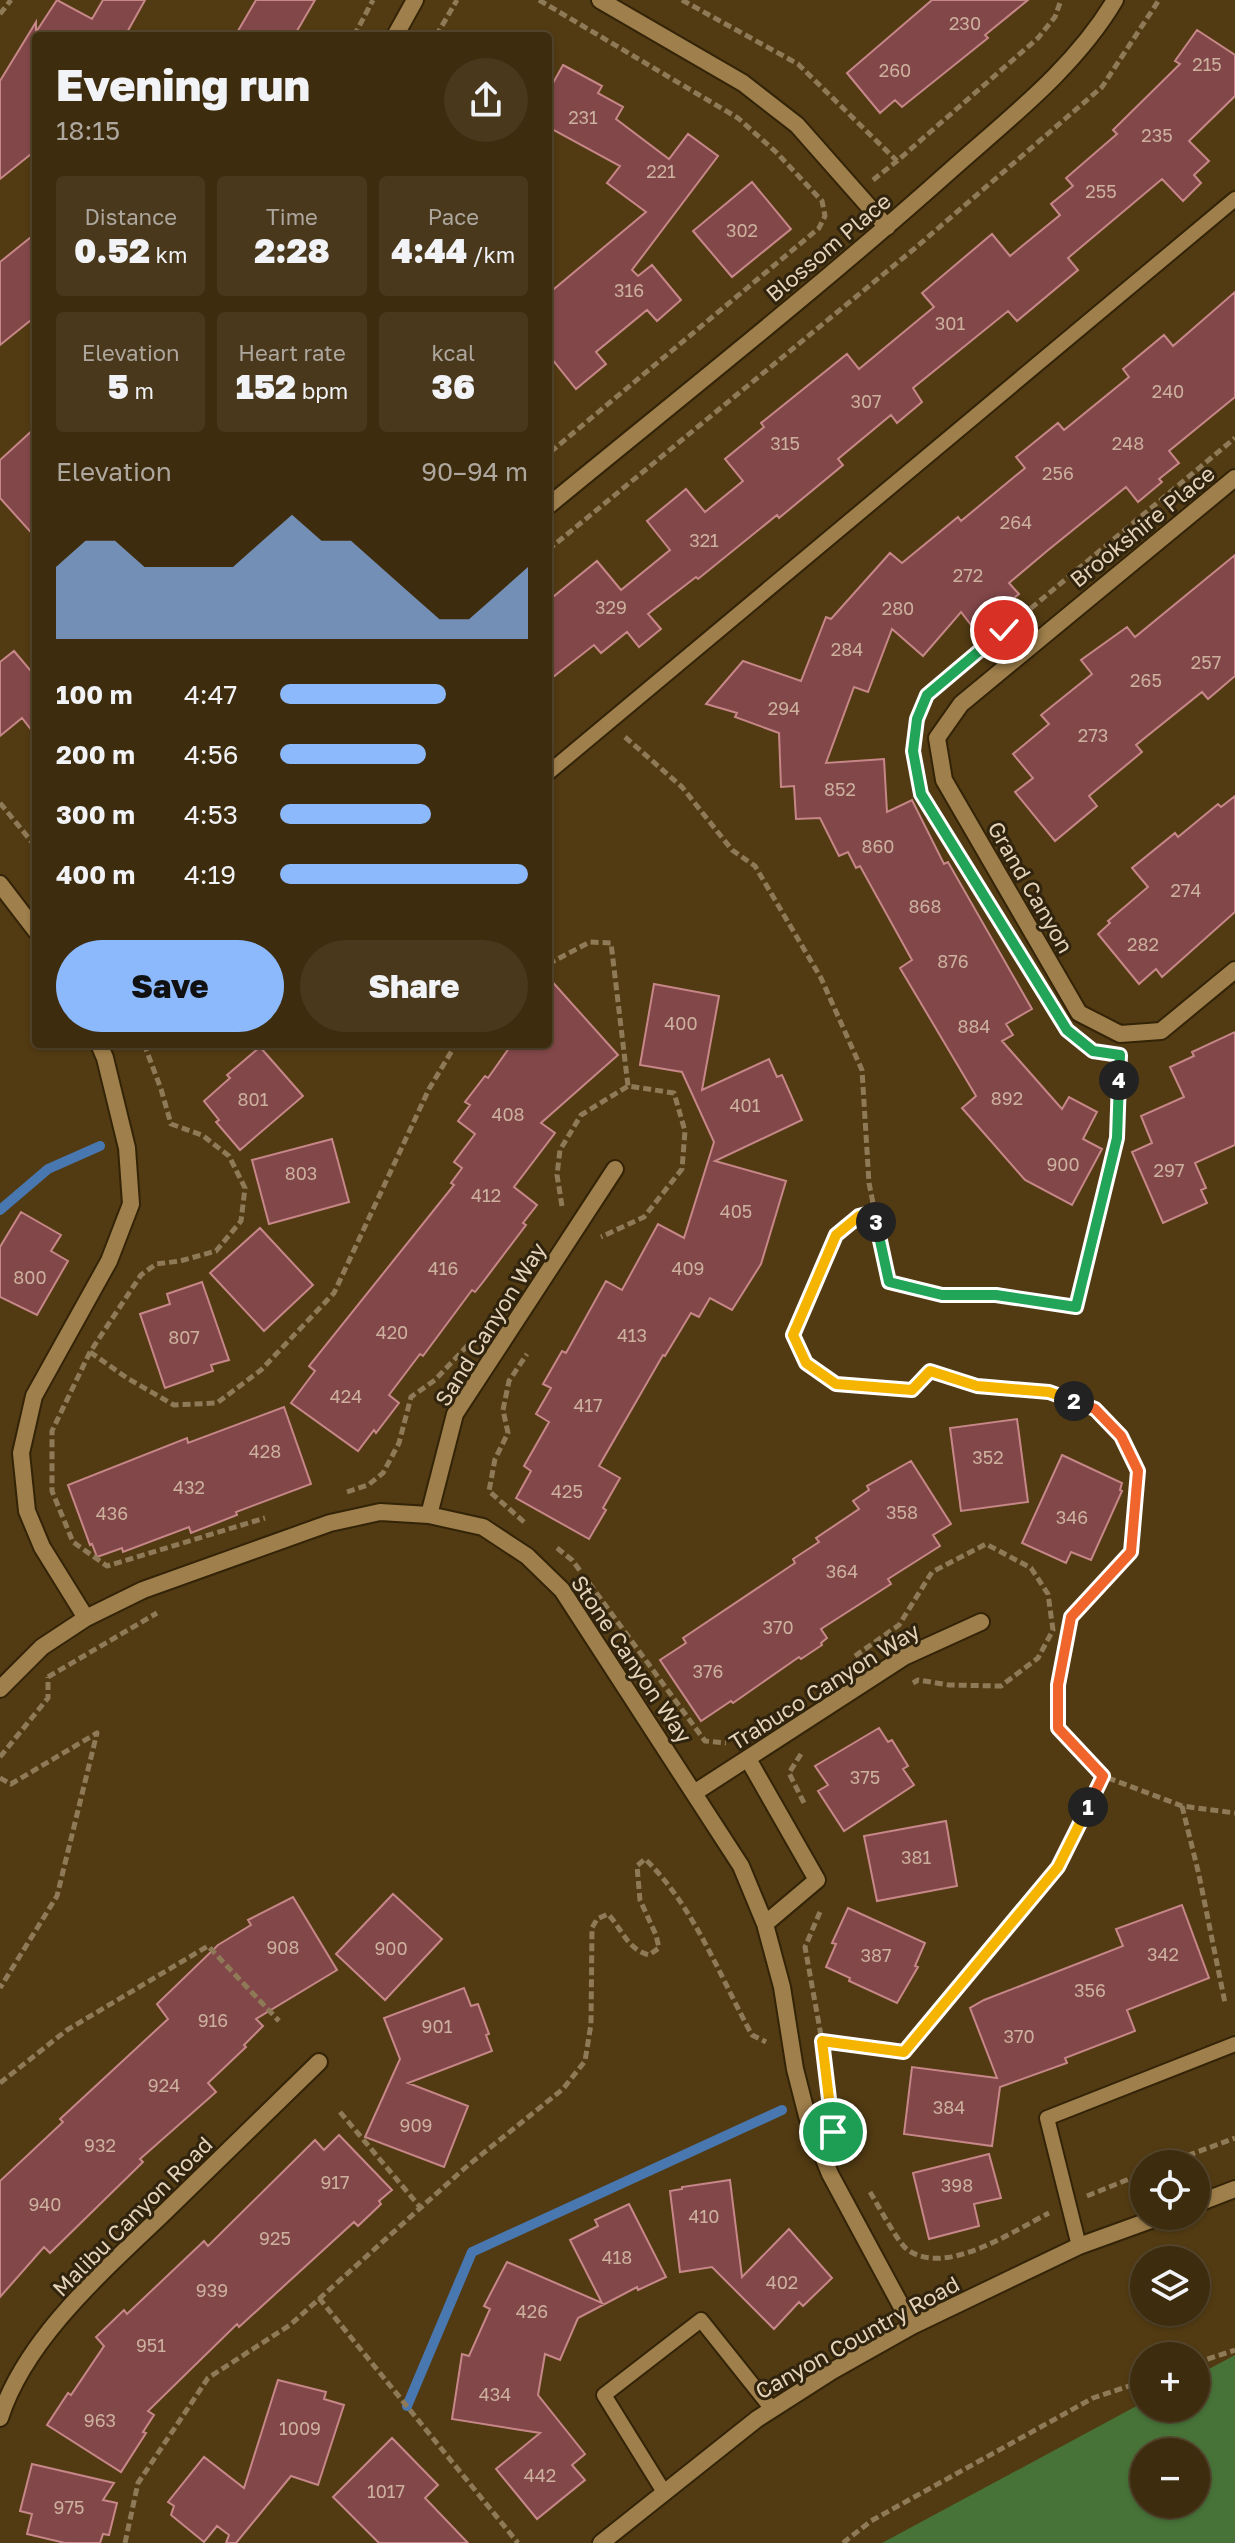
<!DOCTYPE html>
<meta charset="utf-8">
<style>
:root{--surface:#3e2c0e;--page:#49381c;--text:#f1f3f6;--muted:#ada79e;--line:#57482e;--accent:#8cb9fc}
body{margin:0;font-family:"Golos Text",sans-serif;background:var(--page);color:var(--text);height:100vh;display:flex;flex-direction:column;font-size:30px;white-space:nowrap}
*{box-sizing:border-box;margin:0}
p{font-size:26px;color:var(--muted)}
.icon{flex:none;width:44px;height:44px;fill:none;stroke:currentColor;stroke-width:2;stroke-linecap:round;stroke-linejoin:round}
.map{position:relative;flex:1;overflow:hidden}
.drawer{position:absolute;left:32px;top:32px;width:520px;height:1016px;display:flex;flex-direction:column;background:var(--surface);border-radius:8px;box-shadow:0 2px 6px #0004,0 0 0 2px var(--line)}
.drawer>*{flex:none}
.buttons{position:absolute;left:1130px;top:2150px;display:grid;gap:16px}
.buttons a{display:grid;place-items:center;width:80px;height:80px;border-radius:50%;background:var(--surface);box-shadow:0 2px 6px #0004,0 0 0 2px var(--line);font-size:40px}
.pin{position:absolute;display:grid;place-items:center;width:68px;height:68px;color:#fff;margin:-34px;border:4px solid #fff;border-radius:50%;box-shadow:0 2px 8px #0007}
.km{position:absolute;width:40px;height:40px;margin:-20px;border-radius:50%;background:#222;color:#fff;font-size:22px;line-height:40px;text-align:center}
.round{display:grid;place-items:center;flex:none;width:84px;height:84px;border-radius:42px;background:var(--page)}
.head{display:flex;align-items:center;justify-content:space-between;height:136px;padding:0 24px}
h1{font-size:44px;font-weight:800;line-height:60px}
.stats{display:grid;grid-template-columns:repeat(3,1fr);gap:12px;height:136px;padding:8px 24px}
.stats div{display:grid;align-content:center;border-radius:8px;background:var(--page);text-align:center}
.stats b{font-size:34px;font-weight:800}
.stats small{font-size:22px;font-weight:400}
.stats p{font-size:22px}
.chart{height:224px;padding:16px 24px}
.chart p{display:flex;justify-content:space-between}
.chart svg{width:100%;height:144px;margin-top:8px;fill:var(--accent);opacity:.7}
.cta{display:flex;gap:16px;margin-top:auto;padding:16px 24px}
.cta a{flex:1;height:92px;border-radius:48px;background:var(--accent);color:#111;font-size:32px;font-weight:800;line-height:92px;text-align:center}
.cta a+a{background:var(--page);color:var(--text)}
ul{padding:0 24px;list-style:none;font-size:26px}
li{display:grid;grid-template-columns:128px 96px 1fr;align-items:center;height:60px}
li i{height:20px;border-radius:10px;background:var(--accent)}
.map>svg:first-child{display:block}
.green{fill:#477338;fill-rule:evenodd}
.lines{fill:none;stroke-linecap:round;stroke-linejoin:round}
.stream{stroke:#4977b0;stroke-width:10}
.building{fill:#824749;stroke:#c78788;stroke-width:2}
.lane-casing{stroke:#332307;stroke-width:18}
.street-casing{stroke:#332307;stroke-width:20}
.path{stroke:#8f7a58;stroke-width:5;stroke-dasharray:8 4;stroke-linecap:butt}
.lane{stroke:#9f7f4b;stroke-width:14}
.street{stroke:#9f7f4b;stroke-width:16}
.split-1-casing{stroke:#fff;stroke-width:16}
.split-2-casing{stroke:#fff;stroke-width:16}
.split-3-casing{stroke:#fff;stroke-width:16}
.split-4-casing{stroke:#fff;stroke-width:16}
.split-5-casing{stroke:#fff;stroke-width:16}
.split-1{stroke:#f5b400;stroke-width:10}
.split-2{stroke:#f0652b;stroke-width:10}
.split-3{stroke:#f5b400;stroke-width:10}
.split-4{stroke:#22a559;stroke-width:10}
.split-5{stroke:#22a559;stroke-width:10}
.labels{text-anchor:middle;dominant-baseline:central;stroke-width:6;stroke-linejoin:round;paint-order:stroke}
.number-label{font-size:18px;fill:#ccb09d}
.street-label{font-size:22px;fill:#e4d3b9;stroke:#31240e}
</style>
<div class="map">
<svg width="1235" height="2543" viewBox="0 0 1235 2543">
<rect width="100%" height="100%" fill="#523b13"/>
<path class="green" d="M1235,2355V2543H882L1144,2402V2408H1196V2376ZM1144,2452H1196V2504H1144Z"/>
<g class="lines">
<path class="stream" d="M0,1210L48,1169L100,1146
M407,2406L472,2252L782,2110"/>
</g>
<path class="building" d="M57,0L92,19L103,0H145L125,36H36V150L0,179V81L36,22V32Z
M256,0H315L294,36H235Z
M932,0H1028L985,35L988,38L902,107L895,100L880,113L847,73Z
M1197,30L1235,55V96L1189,141L1209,161L1194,175L1201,183L1183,201L1162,179L1068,258L1078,270L1017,321L1008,311L913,388L922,402L897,423L891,415L838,459L843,465L779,518L777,515L698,579L696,577L648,614L661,629L639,647L627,632L601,653L594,645L548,681V601L597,561L621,590L670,550L647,521L686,489L705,512L743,481L725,459L764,427L761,423L847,354L859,369L934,307L922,293L992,234L1010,256L1060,215L1051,204L1073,186L1066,178L1117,134L1113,130L1180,64L1175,61Z
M563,65L602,86L598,93L623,107L616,119L669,159L688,134L718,156L632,270L638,276L652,265L681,300L657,321L647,310L596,352L606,364L576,389L548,354V294L646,212L607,183L620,166L548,127V92Z
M752,182L791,229L732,277L693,231Z
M36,233V316L0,345V262Z
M1235,292V397L1169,451L1179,463L1159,479L1162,482L1138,502L1126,487L1047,551L1009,583L1019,594L999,610L1003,613L978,634L961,612L923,656L892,629L868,692L854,687L826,763L884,759L887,812L912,800L944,864L948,862L1032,1009L1006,1024L1013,1035L1002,1041L1062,1109L1069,1097L1097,1112L1083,1139L1102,1149L1072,1205L1025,1180L962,1108L976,1096L900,968L912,960L860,866L856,868L848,852L839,856L820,818L796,819L794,786L781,787L779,733L735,717L737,713L706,704L743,661L801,681L826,617L831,619L890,553L902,563L958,517L961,521L1025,468L1016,457L1058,423L1064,430L1129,377L1123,369L1164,335L1173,346Z
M36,427V538L0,498V460Z
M1235,555V676L1208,699L1202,692L1136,745L1142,752L1089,796L1097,806L1055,841L1015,792L1033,778L1013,754L1049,724L1041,715L1092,674L1081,660L1127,627L1135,637Z
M14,651L36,677V736L22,718L0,736V662Z
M1235,796V912L1162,977L1156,969L1139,984L1098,934L1110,923L1108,921L1148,887L1132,868L1175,833L1178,837L1218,804L1221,807Z
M548,977L618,1055L541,1123L555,1133L514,1187L537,1205L523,1223L526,1225L483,1282L475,1292L472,1290L423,1356L420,1354L389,1395L399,1403L376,1433L374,1430L358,1451L291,1403L315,1371L309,1366L454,1185L451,1183L462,1168L454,1162L475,1134L458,1121L470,1105L465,1102L485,1076L488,1078L512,1044H548Z
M654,984L719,996L702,1090L769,1059L777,1077L782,1075L802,1120L715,1161L786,1181L761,1264L732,1310L710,1298L699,1317L691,1313L665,1356L663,1355L599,1466L620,1478L603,1508L606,1510L589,1539L516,1498L531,1471L524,1466L549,1422L536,1414L551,1388L543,1384L562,1351L566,1353L606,1281L622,1290L658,1224L684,1238L714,1142L682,1072L640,1065Z
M1235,1032V1145L1195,1163L1206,1188L1201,1190L1207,1203L1163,1223L1132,1152L1152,1143L1141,1116L1184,1097L1170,1067L1194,1056L1192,1052Z
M260,1047L303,1096L240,1150L216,1122L219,1120L204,1101L230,1078L227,1075Z
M332,1139L349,1202L269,1224L252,1160Z
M21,1212L61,1235L51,1251L68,1261L37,1315L0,1297V1247Z
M260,1228L313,1285L264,1331L210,1273Z
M202,1282L229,1360L211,1365L213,1371L165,1388L140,1314L170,1304L167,1294Z
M284,1407L311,1484L236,1512L237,1515L191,1533L189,1527L123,1552L122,1548L97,1557L92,1544L90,1545L68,1485L187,1438L188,1443Z
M1017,1419L1028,1502L961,1511L950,1428Z
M1062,1455L1122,1483L1120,1490L1122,1491L1091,1560L1071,1552L1066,1563L1022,1543Z
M911,1461L951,1524L933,1535L940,1546L888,1579L891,1584L821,1629L827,1638L821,1643L822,1645L801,1659L799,1657L733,1703L731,1701L701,1721L660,1660L686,1643L683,1638L795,1563L793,1559L819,1542L816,1538L859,1509L853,1501L869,1490L867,1486Z
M879,1728L888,1742L892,1740L908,1766L903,1769L914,1785L844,1831L818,1791L828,1785L815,1766Z
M946,1821L957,1886L877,1901L864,1836Z
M393,1894L442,1939L385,2000L336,1954Z
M293,1897L337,1970L256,2019L263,2026L244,2045L246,2047L208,2083L216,2092L140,2159L143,2162L50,2253L44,2247L0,2297V2181L63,2122L60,2119L168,2019L157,2004L218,1945L251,1925L248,1920Z
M1182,1905L1209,1978L1127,2010L1135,2031L1065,2058L1067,2063L1000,2087L992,2146L904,2134L912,2067L997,2078L970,2008L984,2000L1123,1946L1116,1929Z
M848,1908L925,1943L915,1966L918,1967L897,2003L849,1981L850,1978L826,1967L836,1944L832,1943Z
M464,1988L471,2006L478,2004L489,2034L486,2035L492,2051L408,2083L468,2106L444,2167L365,2137L400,2059L384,2018Z
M339,2135L392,2190L379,2201L381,2204L358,2226L354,2222L239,2327L237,2324L148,2411L154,2415L143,2432L146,2433L121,2472L47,2425L68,2393L71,2395L104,2346L96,2337L124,2310L127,2314L204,2241L208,2246L315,2140L324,2150Z
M989,2154L1001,2198L974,2204L979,2226L929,2239L913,2173Z
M730,2180L742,2277L789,2229L832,2278L803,2306L799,2302L774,2329L712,2267L680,2272L670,2191L682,2189V2187Z
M629,2204L666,2277L638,2290L637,2287L578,2318L560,2360L545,2354L538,2395L585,2454L572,2465L585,2480L537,2519L496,2469L540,2433L452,2419L462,2354L469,2356L490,2309L484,2306L507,2262L602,2303L570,2240L598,2226L595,2220Z
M278,2380L326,2392L324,2399L344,2405L318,2485L291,2476L236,2543H226L229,2535L217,2526L204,2542L171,2515L174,2506L168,2502L204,2457L244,2488Z
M392,2438L438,2485L425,2498L468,2543H379L333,2497Z
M32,2464L114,2483L103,2500L117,2503L109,2535L103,2534L100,2543H65L27,2534L32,2514L20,2511Z"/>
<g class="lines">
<defs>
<path id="lane" d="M548,773L1235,199
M1079,2246L1047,2118L1235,2044
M664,2492L604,2395L701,2320L772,2409"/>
<path id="street" d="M600,0L743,83L797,125L887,227
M395,36L415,0
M1235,478L961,704L937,738L944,780L1079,1013L1120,1034L1161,1031L1235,970
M548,506C683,395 820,287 951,170C1008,119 1075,68 1115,0
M0,884L36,931
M429,1515L455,1414L615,1169
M86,1618L42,1547L27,1511L21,1453L34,1396L109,1261L131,1204L127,1148L105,1058L99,1044
M0,1689L42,1647L86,1618L143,1590L330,1523L380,1512L429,1515L483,1527L527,1556L562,1590L741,1866L765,1924L782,1987L795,2069L807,2116L830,2174L912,2326
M748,1759L817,1880L765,1924
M694,1793L904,1657L981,1622
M1196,2204L1235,2189
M0,2418C26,2337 106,2269 166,2211C217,2162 268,2112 319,2062
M601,2543L757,2419L832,2371L912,2326L1079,2246L1162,2216"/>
</defs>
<use href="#lane" class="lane-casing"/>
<use href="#street" class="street-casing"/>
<path class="path" d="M539,0L738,118L776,152L822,201L825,216L819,228L548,454
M682,0L798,64L897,161L1038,38L1055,17L1061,0
M0,14L11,0
M354,36L373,0
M436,36L457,0
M873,180L897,161
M548,550L914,249L1102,87L1159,0
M916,726L927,695L1235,438
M625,737L682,787L732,850L755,866L821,978L862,1070L869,1183L889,1282L942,1295H996L1076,1307L1117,1138L1120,1056
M0,803L36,847
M548,964L590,942L611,943L628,1086
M144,1044L161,1089L171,1124L202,1135L229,1156L245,1188L241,1221L216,1251L180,1261L156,1264L141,1275L90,1352L52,1431V1491L73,1542L107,1566L265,1518
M562,1206L557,1175L560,1150L581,1115L628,1086L674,1093L685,1131L682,1169L644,1217L601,1237
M874,1212L859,1216L836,1235L793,1335L806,1363L836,1384L912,1390L930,1371L977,1386L1049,1392L1095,1409L1121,1436L1138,1471L1131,1552L1071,1617L1058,1685V1728L1103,1776L1182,1806L1235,1813
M90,1352L127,1378L174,1405L217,1403L261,1370L334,1293L429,1089L456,1044
M347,1492L368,1485L383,1473L399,1443L411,1397L435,1380L469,1344
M524,1522L489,1491L495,1459L508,1433L503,1410L509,1381L527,1354
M557,1548L572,1560L581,1572
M589,1583L705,1741L726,1743
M855,1656L899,1625L932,1572L986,1544L1031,1568L1048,1594L1053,1630L1038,1658L1001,1686L949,1685L918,1680L913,1683
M48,1677L157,1613
M801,1754L789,1773L805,1805
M0,1757L48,1698V1677
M0,1778L11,1784L97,1733L57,1896L0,1988
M1182,1806L1199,1875L1225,2003
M820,1912L805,1947L822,2041L828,2093
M822,2041L904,2052L1058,1867L1103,1776
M0,2083L67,2030L208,1946L279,2021
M340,2112L420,2207
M1165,2164L1235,2138
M870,2192C877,2203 899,2245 908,2250C946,2277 1013,2231 1049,2213
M1087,2196L1144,2173
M319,2298L518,2543
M1196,2363L1235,2350
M125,2543L138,2483L208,2378L290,2325L466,2167L563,2089L585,2061L591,2024L592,1928L597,1919L608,1914C622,1929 627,1949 649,1955L659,1948L656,1935L640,1900L637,1866L645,1859C694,1906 720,1977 752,2035L766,2042
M843,2543L871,2521L1093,2398L1144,2381"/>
<use href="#lane" class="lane"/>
<use href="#street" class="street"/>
</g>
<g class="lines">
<defs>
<path id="split-1" d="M833,2132L822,2041L904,2052L1058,1867L1088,1807"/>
<path id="split-2" d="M1074,1401L1095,1409L1121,1436L1138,1471L1131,1552L1071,1617L1058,1685V1728L1103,1776L1088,1807"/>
<path id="split-3" d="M876,1222L874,1212L859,1216L836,1235L793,1335L806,1363L836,1384L912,1390L930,1371L977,1386L1049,1392L1074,1401"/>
<path id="split-4" d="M876,1222L889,1282L942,1295H996L1076,1307L1117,1138L1119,1080"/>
<path id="split-5" d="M1004,630L927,695L917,719L913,751L921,794L1067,1030L1093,1051L1120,1055L1119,1080"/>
</defs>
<use href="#split-1" class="split-1-casing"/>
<use href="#split-2" class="split-2-casing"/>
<use href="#split-3" class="split-3-casing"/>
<use href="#split-4" class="split-4-casing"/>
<use href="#split-5" class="split-5-casing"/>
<use href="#split-1" class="split-1"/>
<use href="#split-2" class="split-2"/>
<use href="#split-3" class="split-3"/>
<use href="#split-4" class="split-4"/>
<use href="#split-5" class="split-5"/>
</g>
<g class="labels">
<g class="number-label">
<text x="965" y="23">230</text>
<text x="1207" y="64">215</text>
<text x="895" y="70">260</text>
<text x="583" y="117">231</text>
<text x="1157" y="135">235</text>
<text x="661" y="171">221</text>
<text x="1101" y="191">255</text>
<text x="742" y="230">302</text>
<text x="629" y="290">316</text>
<text x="950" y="323">301</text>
<text x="1168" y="391">240</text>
<text x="866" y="401">307</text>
<text x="785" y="443">315</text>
<text x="1128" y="443">248</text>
<text x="1058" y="473">256</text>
<text x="1016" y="522">264</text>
<text x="704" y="540">321</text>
<text x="968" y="575">272</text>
<text x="611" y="607">329</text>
<text x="898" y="608">280</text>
<text x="847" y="649">284</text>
<text x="1206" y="662">257</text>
<text x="1146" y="680">265</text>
<text x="784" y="708">294</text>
<text x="1093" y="735">273</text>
<text x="840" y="789">852</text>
<text x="878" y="846">860</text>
<text x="1186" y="890">274</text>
<text x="925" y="906">868</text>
<text x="1143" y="944">282</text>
<text x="953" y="961">876</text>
<text x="681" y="1023">400</text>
<text x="974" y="1026">884</text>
<text x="1007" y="1098">892</text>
<text x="253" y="1099">801</text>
<text x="745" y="1105">401</text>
<text x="508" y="1114">408</text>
<text x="1063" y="1164">900</text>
<text x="1169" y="1170">297</text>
<text x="301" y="1173">803</text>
<text x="486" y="1195">412</text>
<text x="736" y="1211">405</text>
<text x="443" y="1268">416</text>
<text x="688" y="1268">409</text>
<text x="30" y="1277">800</text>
<text x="392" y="1332">420</text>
<text x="632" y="1335">413</text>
<text x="184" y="1337">807</text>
<text x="346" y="1396">424</text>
<text x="588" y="1405">417</text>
<text x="265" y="1451">428</text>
<text x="988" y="1457">352</text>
<text x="189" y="1487">432</text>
<text x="567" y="1491">425</text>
<text x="902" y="1512">358</text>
<text x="112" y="1513">436</text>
<text x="1072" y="1517">346</text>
<text x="842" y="1571">364</text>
<text x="778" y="1627">370</text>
<text x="708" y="1671">376</text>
<text x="865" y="1777">375</text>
<text x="916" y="1857">381</text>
<text x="283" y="1947">908</text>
<text x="391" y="1948">900</text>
<text x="1163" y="1954">342</text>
<text x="876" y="1955">387</text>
<text x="1090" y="1990">356</text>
<text x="213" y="2020">916</text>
<text x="437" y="2026">901</text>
<text x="1019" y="2036">370</text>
<text x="164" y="2085">924</text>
<text x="949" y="2107">384</text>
<text x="416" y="2125">909</text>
<text x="100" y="2145">932</text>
<text x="335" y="2182">917</text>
<text x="957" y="2185">398</text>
<text x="45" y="2204">940</text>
<text x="704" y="2216">410</text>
<text x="275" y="2238">925</text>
<text x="617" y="2257">418</text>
<text x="782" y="2282">402</text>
<text x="212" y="2290">939</text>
<text x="532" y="2311">426</text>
<text x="151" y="2345">951</text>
<text x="495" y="2394">434</text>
<text x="100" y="2420">963</text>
<text x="300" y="2428">1009</text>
<text x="540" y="2475">442</text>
<text x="386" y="2491">1017</text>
<text x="69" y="2507">975</text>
</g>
<g class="street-label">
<text transform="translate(828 247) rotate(-40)">Blossom Place</text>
<text transform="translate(1142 526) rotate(-39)">Brookshire Place</text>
<text transform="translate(1031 887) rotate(60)">Grand Canyon</text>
<text transform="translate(490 1324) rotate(-58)">Sand Canyon Way</text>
<text transform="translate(632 1659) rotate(56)">Stone Canyon Way</text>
<text transform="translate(824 1686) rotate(-32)">Trabuco Canyon Way</text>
<text transform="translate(132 2216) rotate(-45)">Malibu Canyon Road</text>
<text transform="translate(857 2337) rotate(-29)">Canyon Country Road</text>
</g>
</g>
</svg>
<div class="buttons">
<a><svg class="icon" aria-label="locate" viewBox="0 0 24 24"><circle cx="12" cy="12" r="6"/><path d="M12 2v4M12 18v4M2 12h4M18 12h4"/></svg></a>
<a><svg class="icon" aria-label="layers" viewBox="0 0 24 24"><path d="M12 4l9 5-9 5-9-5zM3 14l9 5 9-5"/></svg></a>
<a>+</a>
<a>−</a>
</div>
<div class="pin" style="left:833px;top:2132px;background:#1e9e55"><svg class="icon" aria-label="arrive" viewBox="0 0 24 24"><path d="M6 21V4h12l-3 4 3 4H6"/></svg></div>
<div class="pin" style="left:1004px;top:630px;background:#d93025"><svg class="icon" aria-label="check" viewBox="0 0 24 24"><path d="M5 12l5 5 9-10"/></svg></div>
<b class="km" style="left:1088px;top:1807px">1</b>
<b class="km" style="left:1074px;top:1401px">2</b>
<b class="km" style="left:876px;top:1222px">3</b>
<b class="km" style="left:1119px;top:1080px">4</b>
<section class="drawer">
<div class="head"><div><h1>Evening run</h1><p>18:15</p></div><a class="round"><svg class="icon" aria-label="share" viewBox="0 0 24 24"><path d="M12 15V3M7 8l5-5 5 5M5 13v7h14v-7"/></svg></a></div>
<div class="stats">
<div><p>Distance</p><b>0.52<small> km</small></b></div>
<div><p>Time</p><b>2:28</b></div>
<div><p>Pace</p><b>4:44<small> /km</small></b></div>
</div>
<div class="stats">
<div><p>Elevation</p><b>5<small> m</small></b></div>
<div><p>Heart rate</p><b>152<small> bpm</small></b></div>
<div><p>kcal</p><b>36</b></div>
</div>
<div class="chart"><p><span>Elevation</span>90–94 m</p>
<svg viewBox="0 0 160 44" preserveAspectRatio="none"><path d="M0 44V22L10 14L20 14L30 22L40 22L50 22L60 22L70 14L80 6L90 14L100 14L110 22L120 30L130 38L140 38L150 30L160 22V44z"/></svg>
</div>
<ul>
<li><b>100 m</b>4:47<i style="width:67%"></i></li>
<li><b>200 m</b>4:56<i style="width:59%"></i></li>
<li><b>300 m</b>4:53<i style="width:61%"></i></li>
<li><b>400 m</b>4:19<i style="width:100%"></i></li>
</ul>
<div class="cta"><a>Save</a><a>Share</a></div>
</section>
</div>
